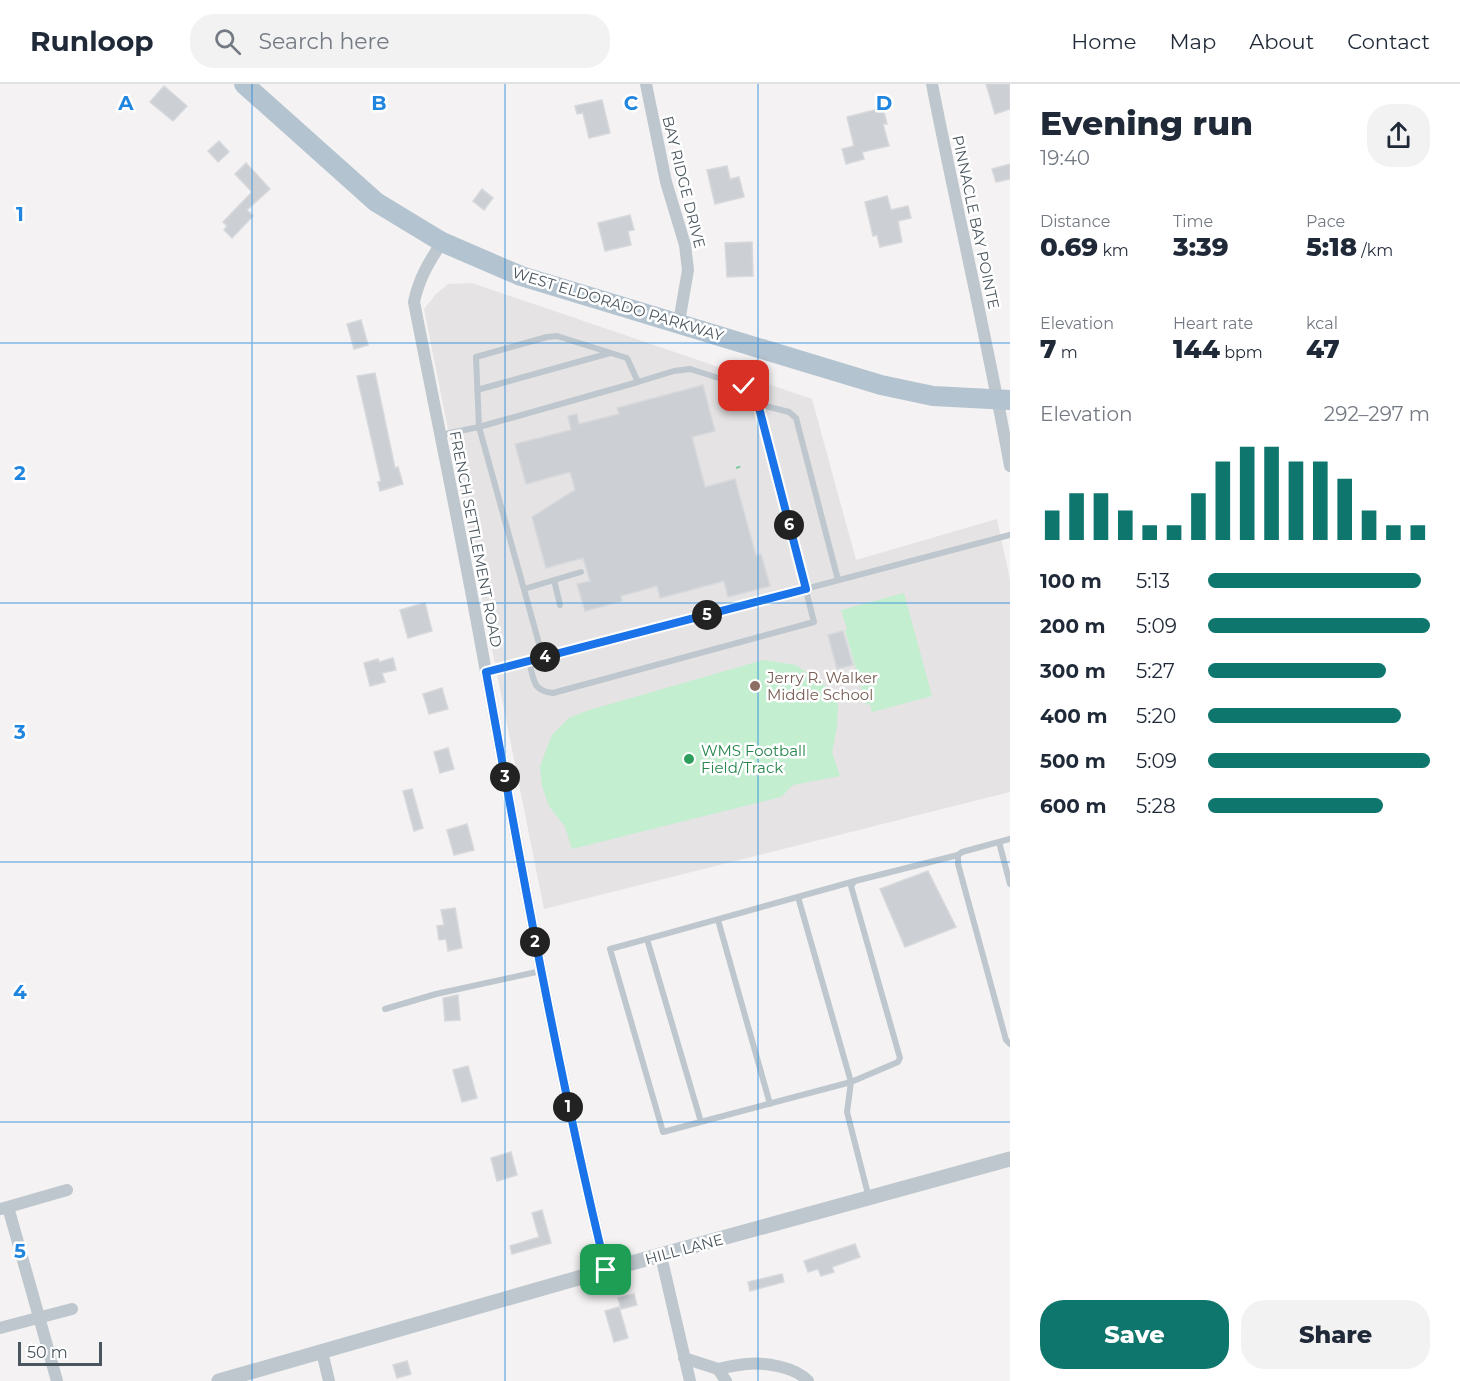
<!DOCTYPE html>
<meta charset="utf-8">
<style>
:root{--surface:#fff;--page:#f2f2f3;--text:#1f2937;--muted:#747a83;--line:#e0e1e3;--accent:#0f766e}
body{margin:0;font-family:Montserrat,sans-serif;background:var(--page);color:var(--text);height:100vh;display:flex;flex-direction:column;font-size:22px;white-space:nowrap}
*{box-sizing:border-box;margin:0}
p{font-size:20px;color:var(--muted)}
.icon{flex:none;width:33px;height:33px;fill:none;stroke:currentColor;stroke-width:2;stroke-linecap:round;stroke-linejoin:round}
.map{position:relative;flex:1;overflow:hidden}
.drawer{display:flex;flex-direction:column;background:var(--surface);width:450px}
.drawer>*{flex:none}
.scale{position:absolute;left:18px;bottom:15px;width:84px;box-sizing:border-box;padding-left:6px;border:3px solid #4a565e;border-top:0;font-size:16px;line-height:21px;white-space:nowrap;color:#4a565e;-webkit-text-stroke:4px #fff;paint-order:stroke}
.pin{position:absolute;display:grid;place-items:center;width:51px;height:51px;color:#fff;margin:-26px;border-radius:12px;box-shadow:0 3px 9px #0006}
.km{position:absolute;width:30px;height:30px;margin:-15px;border-radius:50%;background:#222;color:#fff;font-size:16px;line-height:30px;text-align:center}
.round{display:grid;place-items:center;flex:none;width:63px;height:63px;border-radius:24px;background:var(--page)}
.head{display:flex;align-items:center;justify-content:space-between;height:102px;padding:0 30px}
h1{font-size:33px;font-weight:800;line-height:45px}
.stats{display:grid;grid-template-columns:repeat(3,1fr);gap:9px;height:102px;padding:6px 30px}
.stats div{display:grid;align-content:center}
.stats b{font-size:26px;font-weight:800}
.stats small{font-size:16px;font-weight:400}
.stats p{font-size:16px}
.chart{height:168px;padding:12px 30px}
.chart p{display:flex;justify-content:space-between}
.chart svg{width:100%;height:108px;margin-top:6px;stroke:var(--accent);stroke-width:6}
.button{display:flex;gap:12px;margin-top:auto;padding:12px 30px}
.button a{flex:1;height:69px;border-radius:24px;background:var(--accent);color:#fff;font-size:24px;font-weight:800;line-height:69px;text-align:center}
.button a+a{background:var(--page);color:var(--text)}
ul{padding:0 30px;list-style:none;font-size:20px}
li{display:grid;grid-template-columns:96px 72px 1fr;align-items:center;height:45px}
li i{height:15px;border-radius:8px;background:var(--accent)}
header{display:flex;align-items:center;gap:36px;box-sizing:border-box;height:84px;padding:0 30px;background:var(--surface);border-bottom:2px solid var(--line)}
header strong{font-size:28px}
nav{display:flex;gap:33px;margin-inline-start:auto;font-size:21px}
.search{width:420px;height:54px;background:var(--page);display:flex;align-items:center;gap:15px;box-sizing:border-box;padding:0 21px;border-radius:24px;color:var(--muted);font-size:22px}
main{display:flex;flex:1;min-height:0}
.map>svg:first-child{display:block}
.education{fill:#e5e3e3}
.green{fill:#c3eed0}
.building{fill:#cccfd3;stroke:#d6d8dc;stroke-width:1.5}
.lines{fill:none;stroke-linecap:round;stroke-linejoin:round}
.path{stroke:#7ccb9d;stroke-width:2;stroke-dasharray:4.5 3;stroke-linecap:butt}
.service{stroke:#bec7cd;stroke-width:6}
.minor{stroke:#bec7cd;stroke-width:12}
.tertiary{stroke:#bec7cd;stroke-width:15}
.primary{stroke:#b3c3cf;stroke-width:20}
.route-casing{stroke:#fff;stroke-width:12}
.route{stroke:#1a73e8;stroke-width:8}
.grid{fill:none;stroke:#2085df;stroke-width:1.5;stroke-opacity:0.55}
.education-dot{fill:#8d6e63;stroke:#fff;stroke-width:2}
.leisure-dot{fill:#2e9e5b;stroke:#fff;stroke-width:2}
.labels{text-anchor:middle;dominant-baseline:central;stroke-width:5;stroke-linejoin:round;paint-order:stroke}
.street-label{font-size:15px;fill:#4a565e;stroke:#fff}
.education-label{font-size:15px;fill:#785e54;stroke:#fff;text-anchor:start}
.leisure-label{font-size:15px;fill:#27864d;stroke:#fff;text-anchor:start}
.grid-label{font-size:20px;text-anchor:middle;font-weight:bold;fill:#2085df;stroke:#fff;stroke-width:5;stroke-linejoin:round;paint-order:stroke}
</style>
<header>
<strong>Runloop</strong>
<div class="search"><svg class="icon" aria-label="search" viewBox="0 0 24 24"><circle cx="10" cy="10" r="6"/><path d="M15 15l6 6"/></svg>Search here</div>
<nav><a>Home</a><a>Map</a><a>About</a><a>Contact</a></nav>
</header>
<main>
<div class="map">
<svg width="1010" height="1297" viewBox="0 0 1010 1297">
<rect width="100%" height="100%" fill="#f4f2f2"/>
<path class="education" d="M472,199L812,315L856,476L997,435L1010,496V708L544,825L424,225L436,210L448,200Z"/>
<path class="green" d="M904,509L932,612L872,628L870,620L866,621L845,546L847,545L841,526Z
M763,576L796,581L826,602L838,620L837,644L832,668L840,692L793,701L781,713L572,765L565,743L549,722L542,702L540,682L552,651L569,634L586,627Z"/>
<path class="building" d="M986,0H1010V25L995,30Z
M164,2L187,22L173,37L150,18Z
M602,16L610,49L589,54L583,29L577,30L575,22Z
M883,24L887,40H883L889,62L862,68L864,75L846,80L842,65L854,62L847,33Z
M219,57L229,68L218,78L208,67Z
M246,79L270,105L247,126L253,132L232,154L224,146L227,142L223,138L252,108L235,90Z
M1010,80V95L996,98L992,85Z
M727,82L730,95L739,93L744,113L715,120L707,86Z
M482,105L493,114L484,126L473,117Z
M887,112L891,126L908,122L911,134L898,137L902,158L880,163L877,151L873,152L865,118Z
M630,131L634,146L628,147L631,161L605,167L598,139Z
M752,158L753,192L727,193L725,159Z
M361,236L368,261L354,265L347,240Z
M375,289L395,384L398,383L403,400L380,407L378,398L381,397L357,292Z
M703,301L715,347L692,353L705,403L735,395L756,472L761,470L770,502L728,513L724,497L660,514L657,502L621,512L622,517L585,527L577,500L590,497L583,474L546,484L532,433L575,406L570,388L526,400L515,360L571,346L568,332L577,330L579,340L619,330L617,324Z
M425,519L432,547L408,554L400,526Z
M843,547L853,581L837,585L828,551Z
M393,574L396,586L382,589L385,598L370,602L364,579L378,575L379,578Z
M442,604L448,625L429,630L423,610Z
M448,664L454,685L440,689L434,668Z
M412,705L423,744L414,747L403,707Z
M467,740L474,766L454,771L447,746Z
M928,787L956,843L905,863L880,805Z
M455,824L462,864L448,867L446,855L439,856L437,842L444,841L441,826Z
M458,911L460,936L445,937L443,914Z
M468,982L477,1014L462,1018L453,986Z
M511,1068L517,1091L497,1097L491,1074Z
M542,1126L551,1159L512,1170L510,1162L539,1153L532,1129Z
M855,1160L860,1173L832,1183L834,1188L821,1192L818,1185L808,1188L804,1177Z
M782,1190L784,1198L750,1207L748,1198Z
M634,1210L637,1221L621,1225L618,1214Z
M619,1223L628,1254L614,1258L605,1227Z
M407,1277L411,1290L397,1294L393,1281Z"/>
<g class="lines">
<path class="path" d="M736,384L742,382"/>
<path class="service" d="M477,306L610,269
M758,320L789,328L796,334L838,496
M440,351L479,343L638,298
M554,496L560,521
M524,505L581,488
M529,577C534,595 532,607 553,609L814,538L758,320L752,309L744,302L690,285L674,287L638,298L627,274L557,252L547,253L476,273L479,343L543,574L1010,451
M486,588L543,574
M1010,755L962,768L958,771V780L1006,956L1010,960
M999,758L1010,800
M798,813L851,998L663,1048L610,865C692,843 774,820 855,797
M718,836L770,1020
M647,855L701,1038
M385,925L436,910L541,887
M869,1114L847,1028L851,998L898,978L900,974L851,802L855,797L958,771"/>
<path class="minor" d="M646,0L666,98L685,161L688,186L679,238
M932,0C957,128 987,254 1010,382
M442,158C429,178 419,194 414,218C438,341 464,464 486,588C522,788 558,988 606,1186
M8,1123L57,1297
M1,1125L67,1106
M661,1172L690,1297
M0,1244L72,1225
M322,1268L329,1297
M684,1274L718,1285
M726,1297L718,1285C727,1283 736,1281 746,1280C764,1278 796,1283 808,1297"/>
<path class="tertiary" d="M219,1297L606,1186L1010,1075"/>
<path class="primary" d="M244,0L376,118L442,158L521,192L881,301L933,312L1010,316"/>
</g>
<g class="lines">
<defs>
<path id="route" d="M606,1186C558,988 522,788 486,588L806,505L758,320L752,309L744,302"/>
</defs>
<use href="#route" class="route-casing"/>
<use href="#route" class="route"/>
</g>
<path class="grid" d="M252,0V1297M505,0V1297M758,0V1297M0,259H1010M0,519H1010M0,778H1010M0,1038H1010"/>
<circle class="education-dot" cx="755" cy="602" r="6"/>
<circle class="leisure-dot" cx="689" cy="675" r="6"/>
<g class="labels">
<g class="street-label">
<text transform="translate(684 98) rotate(76)">BAY RIDGE DRIVE</text>
<text transform="translate(976 138) rotate(78)">PINNACLE BAY POINTE</text>
<text transform="translate(618 220) rotate(17)">WEST ELDORADO PARKWAY</text>
<text transform="translate(476 455) rotate(79)">FRENCH SETTLEMENT ROAD</text>
<text transform="translate(684 1165) rotate(-15)">HILL LANE</text>
</g>
<g class="education-label">
<text x="767" y="593">Jerry R. Walker<tspan x="767" dy="17">Middle School</tspan></text>
</g>
<g class="leisure-label">
<text x="701" y="666">WMS Football<tspan x="701" dy="17">Field/Track</tspan></text>
</g>
</g>
<g class="grid-label">
<text x="126" y="26">A</text>
<text x="379" y="26">B</text>
<text x="631" y="26">C</text>
<text x="884" y="26">D</text>
<text x="20" y="137">1</text>
<text x="20" y="396">2</text>
<text x="20" y="655">3</text>
<text x="20" y="915">4</text>
<text x="20" y="1174">5</text>
</g>
</svg>
<div class="scale">50 m</div>
<div class="pin" style="left:606px;top:1186px;background:#1e9e55"><svg class="icon" aria-label="arrive" viewBox="0 0 24 24"><path d="M6 21V4h12l-3 4 3 4H6"/></svg></div>
<div class="pin" style="left:744px;top:302px;background:#d93025"><svg class="icon" aria-label="check" viewBox="0 0 24 24"><path d="M5 12l5 5 9-10"/></svg></div>
<b class="km" style="left:568px;top:1023px">1</b>
<b class="km" style="left:535px;top:858px">2</b>
<b class="km" style="left:505px;top:693px">3</b>
<b class="km" style="left:545px;top:573px">4</b>
<b class="km" style="left:707px;top:531px">5</b>
<b class="km" style="left:789px;top:441px">6</b>
</div>
<section class="drawer">
<div class="head"><div><h1>Evening run</h1><p>19:40</p></div><a class="round"><svg class="icon" aria-label="share" viewBox="0 0 24 24"><path d="M12 15V3M7 8l5-5 5 5M5 13v7h14v-7"/></svg></a></div>
<div class="stats">
<div><p>Distance</p><b>0.69<small> km</small></b></div>
<div><p>Time</p><b>3:39</b></div>
<div><p>Pace</p><b>5:18<small> /km</small></b></div>
</div>
<div class="stats">
<div><p>Elevation</p><b>7<small> m</small></b></div>
<div><p>Heart rate</p><b>144<small> bpm</small></b></div>
<div><p>kcal</p><b>47</b></div>
</div>
<div class="chart"><p><span>Elevation</span>292–297 m</p>
<svg viewBox="0 0 160 44" preserveAspectRatio="none"><path d="M5 44V32M15 44V25M25 44V25M35 44V32M45 44V38M55 44V38M65 44V25M75 44V12M85 44V6M95 44V6M105 44V12M115 44V12M125 44V19M135 44V32M145 44V38M155 44V38"/></svg>
</div>
<ul>
<li><b>100 m</b>5:13<i style="width:96%"></i></li>
<li><b>200 m</b>5:09<i style="width:100%"></i></li>
<li><b>300 m</b>5:27<i style="width:80%"></i></li>
<li><b>400 m</b>5:20<i style="width:87%"></i></li>
<li><b>500 m</b>5:09<i style="width:100%"></i></li>
<li><b>600 m</b>5:28<i style="width:79%"></i></li>
</ul>
<div class="button"><a>Save</a><a>Share</a></div>
</section>
</main>
